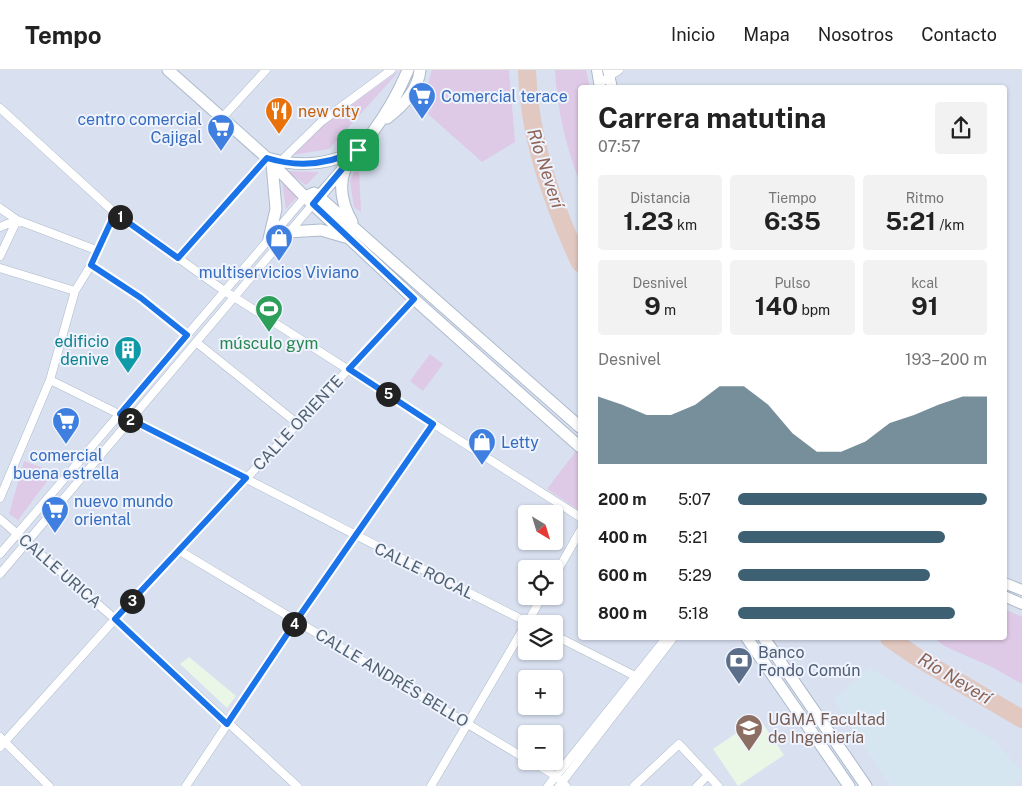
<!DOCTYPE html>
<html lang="es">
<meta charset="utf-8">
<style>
:root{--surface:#fff;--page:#f2f2f2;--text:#222;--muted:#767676;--line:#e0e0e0;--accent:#3d6172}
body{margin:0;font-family:"Public Sans",sans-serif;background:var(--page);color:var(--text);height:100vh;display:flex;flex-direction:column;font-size:19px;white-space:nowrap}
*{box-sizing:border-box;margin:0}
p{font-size:16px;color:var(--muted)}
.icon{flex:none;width:28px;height:28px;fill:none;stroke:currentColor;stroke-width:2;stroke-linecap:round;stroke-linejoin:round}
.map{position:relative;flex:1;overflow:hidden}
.side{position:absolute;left:578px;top:15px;width:429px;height:555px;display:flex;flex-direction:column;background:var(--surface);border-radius:5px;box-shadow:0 1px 4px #0004}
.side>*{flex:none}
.needle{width:32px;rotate:142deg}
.tools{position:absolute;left:518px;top:435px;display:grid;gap:10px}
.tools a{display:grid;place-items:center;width:45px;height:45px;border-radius:5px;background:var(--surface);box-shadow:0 1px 4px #0004;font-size:25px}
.pin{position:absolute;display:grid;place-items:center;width:42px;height:42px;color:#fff;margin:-21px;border-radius:10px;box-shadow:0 2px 8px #0006}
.km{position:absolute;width:25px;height:25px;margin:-12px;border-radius:50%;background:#222;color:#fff;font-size:14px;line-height:25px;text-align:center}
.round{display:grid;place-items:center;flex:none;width:52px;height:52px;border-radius:5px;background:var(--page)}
.headline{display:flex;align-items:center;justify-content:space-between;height:85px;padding:0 20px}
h1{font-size:28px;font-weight:700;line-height:38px}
.metrics{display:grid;grid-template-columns:repeat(3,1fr);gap:8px;height:85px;padding:5px 20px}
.metrics div{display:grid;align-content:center;border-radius:5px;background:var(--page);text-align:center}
.metrics b{font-size:25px;font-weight:700}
.metrics small{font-size:14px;font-weight:400}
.metrics p{font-size:14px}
.chart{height:140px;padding:10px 20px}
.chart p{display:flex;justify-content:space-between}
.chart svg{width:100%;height:90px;margin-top:5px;fill:var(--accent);opacity:.7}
ul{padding:0 20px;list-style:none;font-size:16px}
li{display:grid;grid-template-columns:80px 60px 1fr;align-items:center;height:38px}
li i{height:12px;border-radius:6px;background:var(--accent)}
header{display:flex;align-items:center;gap:30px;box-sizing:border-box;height:70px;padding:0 25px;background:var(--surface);border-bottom:1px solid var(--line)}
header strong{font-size:24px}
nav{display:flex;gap:28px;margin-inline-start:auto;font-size:18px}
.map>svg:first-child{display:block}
.residential{fill:#d9e1f1;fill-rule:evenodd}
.commercial{fill:#d6e6f1}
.education{fill:#eaf6e6}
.green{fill:#dec9e6}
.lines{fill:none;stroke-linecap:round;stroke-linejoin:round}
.river{stroke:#e1c8c0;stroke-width:18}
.minor-casing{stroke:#aebac8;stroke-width:9}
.tertiary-casing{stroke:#aebac8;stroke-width:12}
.secondary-casing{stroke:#acbacb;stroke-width:13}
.minor{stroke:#fff;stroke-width:8}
.tertiary{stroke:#fff;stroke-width:10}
.secondary{stroke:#fff;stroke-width:11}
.route-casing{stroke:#fff;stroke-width:10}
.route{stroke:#1a73e8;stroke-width:6}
.labels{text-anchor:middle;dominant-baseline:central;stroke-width:4;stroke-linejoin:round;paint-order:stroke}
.shop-label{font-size:16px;fill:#366cbe;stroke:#eff3fd;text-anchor:start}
.food-label{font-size:16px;fill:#c56008;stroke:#eff3fd;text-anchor:start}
.culture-label{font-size:16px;fill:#0d838f;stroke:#eff3fd;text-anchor:end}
.leisure-label{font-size:16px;fill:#27864d;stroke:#eff3fd}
.street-label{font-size:16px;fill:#506271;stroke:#eff3fd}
.service-label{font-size:16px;fill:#4e5e75;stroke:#eff3fd;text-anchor:start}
.education-label{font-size:16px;fill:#785e54;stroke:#eff3fd;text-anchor:start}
.water-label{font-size:18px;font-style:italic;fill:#8f6454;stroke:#eff3fd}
</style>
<header>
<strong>Tempo</strong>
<nav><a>Inicio</a><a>Mapa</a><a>Nosotros</a><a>Contacto</a></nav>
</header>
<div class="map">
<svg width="1022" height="716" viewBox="0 0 1022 716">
<rect width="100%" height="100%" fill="#e9eefa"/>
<path class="residential" d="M0,0H1022V716H0ZM580,18H1004V568H580ZM526,444H554V471H526ZM526,499H554V526H526ZM526,554H554V581H526ZM526,609H554V636H526ZM526,664H554V691H526Z"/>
<path class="commercial" d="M869,598L994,671L1022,702V708L1012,716H891L834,630Z"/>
<path class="education" d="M189,587L236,626L227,638L180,594Z
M759,648L784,685L738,716L713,679Z"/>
<path class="green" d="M400,0L329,79L293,85L326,53Z
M432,0H509L515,72L482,92L421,38Z
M555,0H586L590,17L580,18V113C566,77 557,39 555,0Z
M286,101L319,102L306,115Z
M359,101L361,142L354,137L350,111L354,102Z
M282,112L297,127L286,139Z
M430,284L443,294L423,321L410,311Z
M576,381L580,385V441L547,419Z
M24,391L54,402L18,450L9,444Z
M1004,539L1022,547V614L992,597L944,576L934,568H1004Z"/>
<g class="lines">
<path class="river" d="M527,0C529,69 552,132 580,193
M889,568L918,588L1022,649"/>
<defs>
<path id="minor" d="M600,13L619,0
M0,38L115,143L223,220L580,447
M222,48L266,0
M280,92L322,51L391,0
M0,138L17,150L96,180
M0,157L17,150
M0,186L17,150
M178,188L267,88
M91,195L141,228L187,265
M0,198L75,221
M196,272L298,354
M50,310C212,389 370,474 531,554
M0,428L50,310L75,221L91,195L115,143
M0,449L115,549L297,716
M180,481L526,689
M0,484L305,127
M0,504L313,134
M554,507L580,461
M527,554L542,526
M554,565L639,608
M0,667L49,716
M0,677L115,549L414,229
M531,691L556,706L566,716
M708,705L718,716
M186,716L296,551L433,354
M431,716L526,554
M548,716L666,568
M559,716L673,568
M634,716L679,674L708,705L697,716"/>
<path id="tertiary" d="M597,0L600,18
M608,0L612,18
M1004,513L1022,520
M1004,526L1022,534"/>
<path id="secondary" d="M168,0L267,88L305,127L414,229L580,377
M387,48C403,36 418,21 420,0
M267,88C298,97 326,96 355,81
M345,99C338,117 343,136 352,152
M305,127L314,123L319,127L580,357
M315,131C353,88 386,53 408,0
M288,162L321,160L345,167
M269,169L276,139L272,94
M747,568L849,716
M764,568L866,716"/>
</defs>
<use href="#minor" class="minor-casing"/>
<use href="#tertiary" class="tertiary-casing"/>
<use href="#secondary" class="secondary-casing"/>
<use href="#minor" class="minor"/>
<use href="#tertiary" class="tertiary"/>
<use href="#secondary" class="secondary"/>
</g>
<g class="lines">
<defs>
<path id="route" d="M358,80L313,134L414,229L349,299L433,354L296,551L227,654L115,549L246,408L120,344L187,265L141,228L91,195L115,143L178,188L267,88C299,98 328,95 358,80Z"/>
</defs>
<use href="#route" class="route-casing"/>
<use href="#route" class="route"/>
</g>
<defs>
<symbol id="supermarket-pin" viewBox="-11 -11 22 30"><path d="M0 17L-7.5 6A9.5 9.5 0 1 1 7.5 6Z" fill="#3f7fe0" stroke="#eff3fd"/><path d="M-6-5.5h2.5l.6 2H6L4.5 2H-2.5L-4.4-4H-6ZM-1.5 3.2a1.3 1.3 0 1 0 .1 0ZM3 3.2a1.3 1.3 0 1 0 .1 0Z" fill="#fff"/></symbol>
<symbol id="restaurant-pin" viewBox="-11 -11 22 30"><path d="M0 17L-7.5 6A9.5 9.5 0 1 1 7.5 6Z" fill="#e8710a" stroke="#eff3fd"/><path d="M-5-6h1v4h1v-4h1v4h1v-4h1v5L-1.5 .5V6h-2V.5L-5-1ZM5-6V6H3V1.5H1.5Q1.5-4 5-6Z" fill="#fff"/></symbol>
<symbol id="shop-pin" viewBox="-11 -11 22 30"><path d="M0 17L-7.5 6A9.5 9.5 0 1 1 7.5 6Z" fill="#3f7fe0" stroke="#eff3fd"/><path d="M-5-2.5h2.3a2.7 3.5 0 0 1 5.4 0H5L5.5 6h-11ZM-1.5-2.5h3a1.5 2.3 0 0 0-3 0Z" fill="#fff"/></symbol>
<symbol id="stadium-pin" viewBox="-11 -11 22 30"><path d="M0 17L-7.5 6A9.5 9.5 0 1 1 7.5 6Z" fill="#2e9e5b" stroke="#eff3fd"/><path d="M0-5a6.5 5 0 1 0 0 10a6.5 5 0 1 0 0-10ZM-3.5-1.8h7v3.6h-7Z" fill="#fff"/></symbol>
<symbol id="building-pin" viewBox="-11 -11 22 30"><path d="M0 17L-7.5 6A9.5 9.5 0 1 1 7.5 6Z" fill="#0f9aa8" stroke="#eff3fd"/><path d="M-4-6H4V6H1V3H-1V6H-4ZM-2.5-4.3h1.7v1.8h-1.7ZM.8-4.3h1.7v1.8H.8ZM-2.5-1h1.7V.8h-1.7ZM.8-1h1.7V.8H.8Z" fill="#fff"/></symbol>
<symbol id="bank-pin" viewBox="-11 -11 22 30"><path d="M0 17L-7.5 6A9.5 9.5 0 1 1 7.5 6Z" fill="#5c6f8a" stroke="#eff3fd"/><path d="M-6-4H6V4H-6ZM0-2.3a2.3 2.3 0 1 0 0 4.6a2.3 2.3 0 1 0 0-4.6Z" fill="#fff"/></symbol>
<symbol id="university-pin" viewBox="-11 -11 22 30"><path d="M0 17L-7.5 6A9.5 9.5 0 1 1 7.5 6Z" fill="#8d6e63" stroke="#eff3fd"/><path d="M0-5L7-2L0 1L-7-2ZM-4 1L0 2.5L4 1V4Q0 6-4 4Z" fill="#fff"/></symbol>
</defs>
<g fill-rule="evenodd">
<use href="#supermarket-pin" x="406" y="10" width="32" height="43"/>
<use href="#restaurant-pin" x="263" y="25" width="32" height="43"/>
<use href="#supermarket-pin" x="205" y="42" width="32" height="43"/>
<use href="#shop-pin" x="263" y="152" width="32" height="43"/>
<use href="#stadium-pin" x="253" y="223" width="32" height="43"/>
<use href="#building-pin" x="112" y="264" width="32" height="43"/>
<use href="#supermarket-pin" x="50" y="335" width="32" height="43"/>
<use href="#shop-pin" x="466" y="356" width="32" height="43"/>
<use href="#supermarket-pin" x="39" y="424" width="32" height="43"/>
<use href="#bank-pin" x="723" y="575" width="32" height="43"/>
<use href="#university-pin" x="733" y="642" width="32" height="43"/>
</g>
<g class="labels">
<g class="shop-label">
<text x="441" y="26">Comercial terace</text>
<text x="202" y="49" text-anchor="end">centro comercial<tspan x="202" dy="18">Cajigal</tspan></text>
<text x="279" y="202" text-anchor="middle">multiservicios Viviano</text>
<text x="501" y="372">Letty</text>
<text x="66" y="385" text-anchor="middle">comercial<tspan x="66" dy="18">buena estrella</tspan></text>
<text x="74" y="431">nuevo mundo<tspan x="74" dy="18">oriental</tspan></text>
</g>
<g class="food-label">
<text x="298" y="41">new city</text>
</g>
<g class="culture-label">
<text x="109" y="271">edificio<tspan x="109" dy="18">denive</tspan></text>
</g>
<g class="leisure-label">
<text x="269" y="273">músculo gym</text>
</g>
<g class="street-label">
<text transform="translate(298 353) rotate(-47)">CALLE ORIENTE</text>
<text transform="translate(60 501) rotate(41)">CALLE URICA</text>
<text transform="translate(424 501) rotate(26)">CALLE ROCAL</text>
<text transform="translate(392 608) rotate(31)">CALLE ANDRÉS BELLO</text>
</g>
<g class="service-label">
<text x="758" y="582">Banco<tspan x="758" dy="18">Fondo Común</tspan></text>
</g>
<g class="education-label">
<text x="768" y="649">UGMA Facultad<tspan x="768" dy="18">de Ingeniería</tspan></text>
</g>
<g class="water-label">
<text transform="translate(546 98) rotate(72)">Río Neverí</text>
<text transform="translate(955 608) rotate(31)">Río Neverí</text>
</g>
</g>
</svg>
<div class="tools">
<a><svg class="needle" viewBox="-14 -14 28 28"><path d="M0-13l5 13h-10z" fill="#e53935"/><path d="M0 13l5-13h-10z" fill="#767676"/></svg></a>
<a><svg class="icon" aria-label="locate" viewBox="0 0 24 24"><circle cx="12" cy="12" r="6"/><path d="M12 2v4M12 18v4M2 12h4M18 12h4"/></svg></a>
<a><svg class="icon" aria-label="layers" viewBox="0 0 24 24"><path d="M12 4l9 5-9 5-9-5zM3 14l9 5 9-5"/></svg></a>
<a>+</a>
<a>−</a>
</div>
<div class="pin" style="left:358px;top:80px;background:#1e9e55"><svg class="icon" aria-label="arrive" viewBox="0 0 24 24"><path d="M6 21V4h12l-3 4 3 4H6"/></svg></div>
<b class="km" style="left:120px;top:147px">1</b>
<b class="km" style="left:130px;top:350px">2</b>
<b class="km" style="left:132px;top:531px">3</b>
<b class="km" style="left:294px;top:554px">4</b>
<b class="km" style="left:388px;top:324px">5</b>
<section class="side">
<div class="headline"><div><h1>Carrera matutina</h1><p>07:57</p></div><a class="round"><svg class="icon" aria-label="share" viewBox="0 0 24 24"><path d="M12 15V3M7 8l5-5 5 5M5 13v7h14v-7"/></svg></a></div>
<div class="metrics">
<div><p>Distancia</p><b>1.23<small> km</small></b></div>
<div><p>Tiempo</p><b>6:35</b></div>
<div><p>Ritmo</p><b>5:21<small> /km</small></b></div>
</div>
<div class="metrics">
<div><p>Desnivel</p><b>9<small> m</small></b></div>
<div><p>Pulso</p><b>140<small> bpm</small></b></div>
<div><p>kcal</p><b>91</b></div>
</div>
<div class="chart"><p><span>Desnivel</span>193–200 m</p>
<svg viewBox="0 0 160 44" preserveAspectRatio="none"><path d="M0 44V11L10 15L20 20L30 20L40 15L50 6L60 6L70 15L80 29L90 38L100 38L110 33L120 24L130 20L140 15L150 11L160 11V44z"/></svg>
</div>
<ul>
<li><b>200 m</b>5:07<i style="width:100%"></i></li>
<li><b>400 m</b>5:21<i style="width:83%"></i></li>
<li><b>600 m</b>5:29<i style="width:77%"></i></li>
<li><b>800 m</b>5:18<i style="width:87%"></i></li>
</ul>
</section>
</div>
